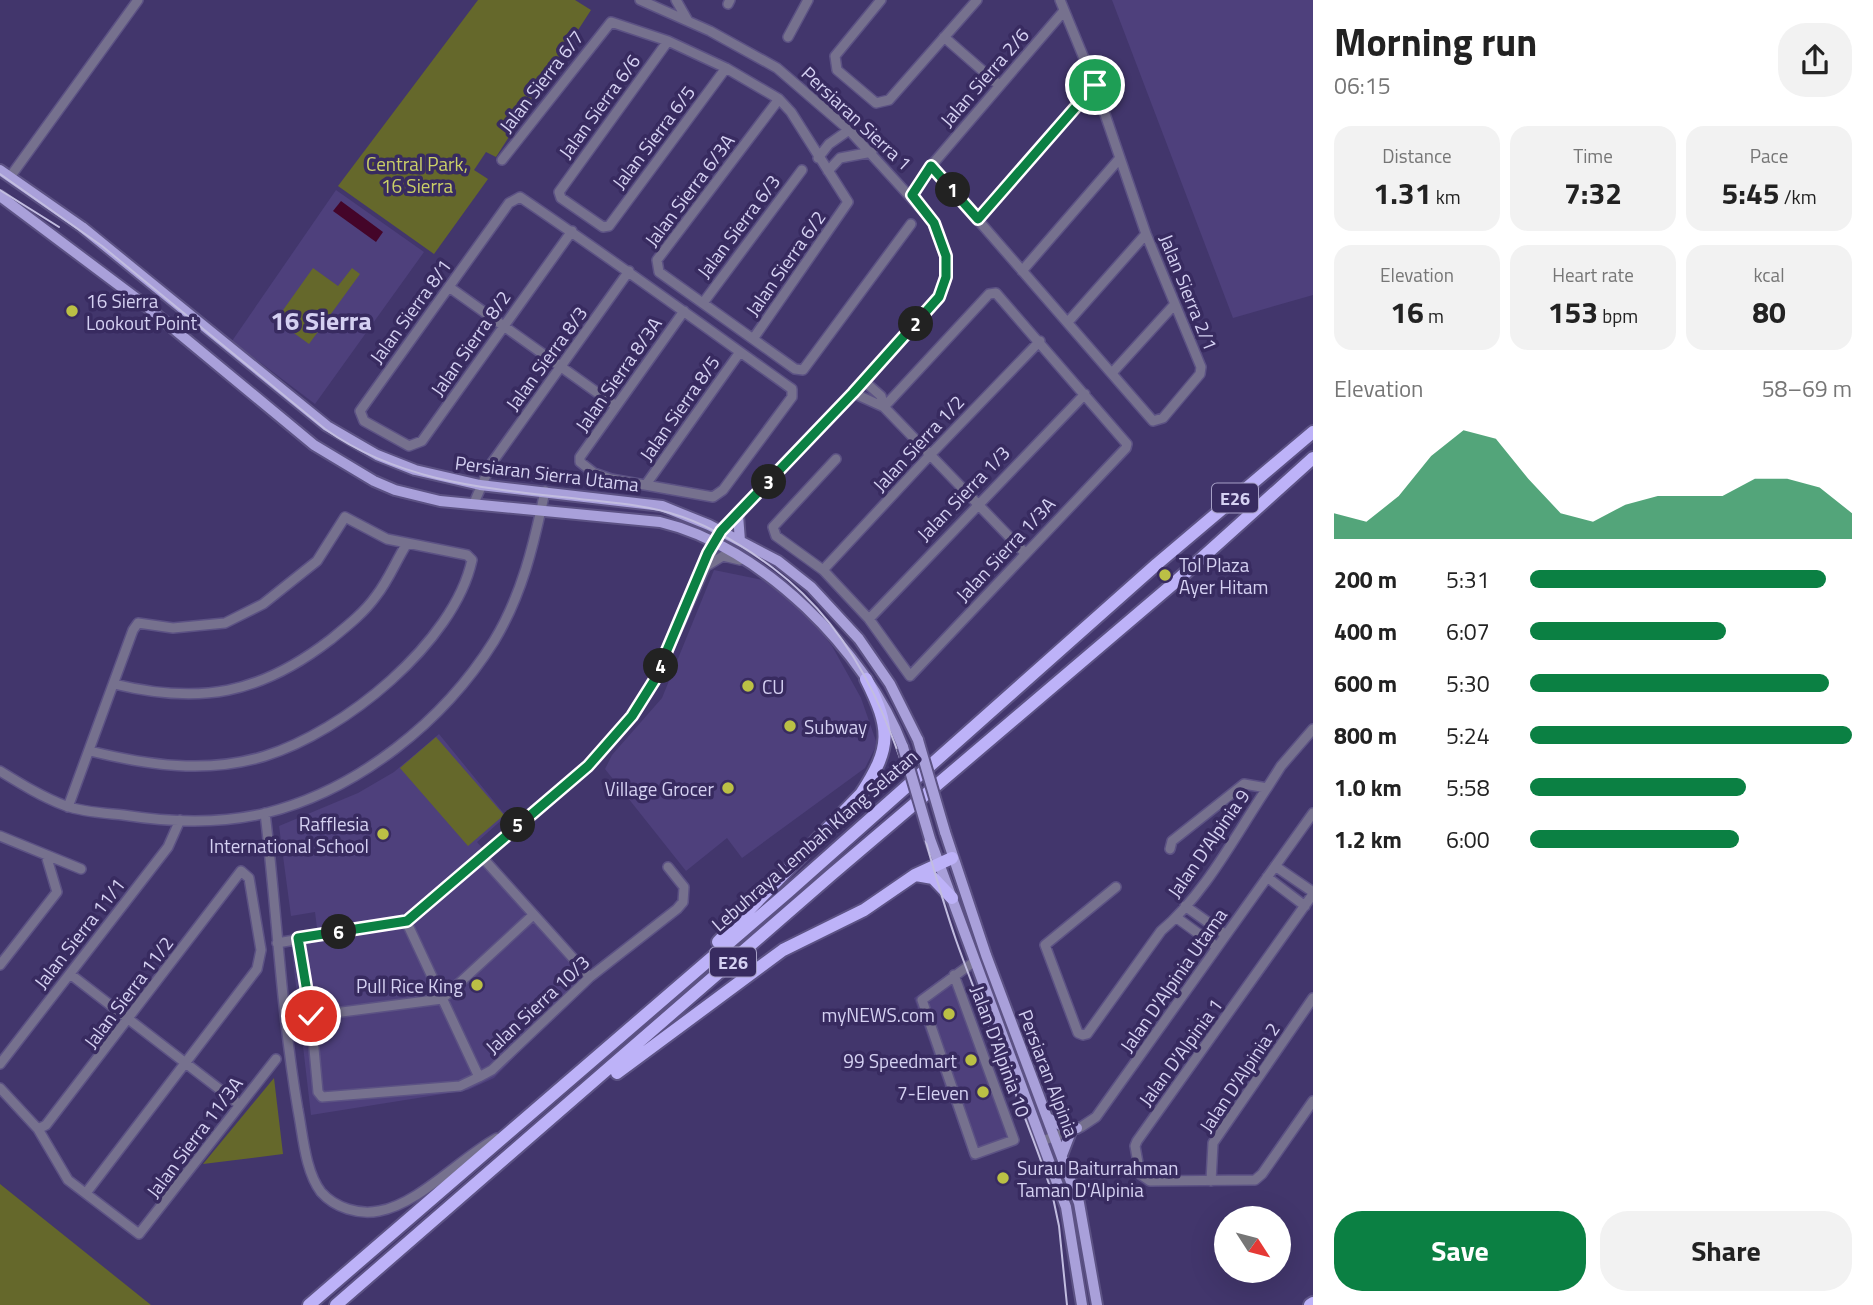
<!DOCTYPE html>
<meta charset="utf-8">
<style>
:root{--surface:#fff;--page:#f2f2f2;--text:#222;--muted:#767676;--accent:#0b8043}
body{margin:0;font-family:"Titillium Web",sans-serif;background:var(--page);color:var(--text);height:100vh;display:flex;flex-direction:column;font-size:26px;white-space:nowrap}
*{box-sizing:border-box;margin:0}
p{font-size:23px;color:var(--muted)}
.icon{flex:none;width:38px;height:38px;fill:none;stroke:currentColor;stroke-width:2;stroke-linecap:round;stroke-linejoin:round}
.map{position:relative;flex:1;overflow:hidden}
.panel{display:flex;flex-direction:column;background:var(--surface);width:560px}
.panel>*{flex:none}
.needle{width:46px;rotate:126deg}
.controls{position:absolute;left:1214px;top:1206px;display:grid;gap:14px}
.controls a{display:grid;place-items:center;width:77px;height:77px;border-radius:50%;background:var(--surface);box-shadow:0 7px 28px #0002;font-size:35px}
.pin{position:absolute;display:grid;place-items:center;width:60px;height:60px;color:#fff;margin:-30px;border:4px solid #fff;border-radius:50%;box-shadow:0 2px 7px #0007}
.km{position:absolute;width:35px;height:35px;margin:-18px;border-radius:50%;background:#222;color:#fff;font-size:19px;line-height:35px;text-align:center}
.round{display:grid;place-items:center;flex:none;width:74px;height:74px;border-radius:28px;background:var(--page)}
.summary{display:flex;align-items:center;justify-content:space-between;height:119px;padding:0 21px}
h1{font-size:38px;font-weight:700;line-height:52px}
.stats{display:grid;grid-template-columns:repeat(3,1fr);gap:10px;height:119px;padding:7px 21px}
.stats div{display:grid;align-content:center;border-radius:18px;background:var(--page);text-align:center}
.stats b{font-size:30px;font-weight:700}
.stats small{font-size:19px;font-weight:400}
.stats p{font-size:19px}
.chart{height:196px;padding:14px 21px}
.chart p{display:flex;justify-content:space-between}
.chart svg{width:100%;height:126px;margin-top:7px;fill:var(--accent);opacity:.7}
.primary-button{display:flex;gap:14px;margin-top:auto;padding:14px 21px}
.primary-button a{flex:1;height:80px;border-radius:28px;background:var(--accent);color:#fff;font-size:28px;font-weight:700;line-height:80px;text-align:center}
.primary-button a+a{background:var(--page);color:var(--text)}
ul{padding:0 21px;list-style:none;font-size:23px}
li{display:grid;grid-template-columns:112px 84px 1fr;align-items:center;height:52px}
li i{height:18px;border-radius:9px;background:var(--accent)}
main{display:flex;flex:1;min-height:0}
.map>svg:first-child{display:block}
.built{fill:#4e407c}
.green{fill:#65682b}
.water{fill:#440529}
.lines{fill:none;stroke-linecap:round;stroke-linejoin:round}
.minor-casing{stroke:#5c5284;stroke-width:12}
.major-casing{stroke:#5c5284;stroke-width:14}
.highway-casing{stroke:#5c5284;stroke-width:16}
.minor{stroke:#76718e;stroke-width:9}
.major{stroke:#a9a0da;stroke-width:10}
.highway{stroke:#bdb2f8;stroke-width:12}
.rail{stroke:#c2bde0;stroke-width:2}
.major-bridge-casing{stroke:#5c5284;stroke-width:14;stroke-linecap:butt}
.major-bridge{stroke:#a9a0da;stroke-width:10}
.route-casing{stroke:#fff;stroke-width:14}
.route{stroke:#0b8043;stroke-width:9}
.poi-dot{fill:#bbc045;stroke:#382b60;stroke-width:2.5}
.labels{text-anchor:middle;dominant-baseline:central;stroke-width:7;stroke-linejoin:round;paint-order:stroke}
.shield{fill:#382b60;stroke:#a69fc6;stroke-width:2}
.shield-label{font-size:18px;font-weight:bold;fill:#d5d1f2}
.street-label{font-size:19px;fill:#d5d1f2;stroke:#382b60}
.park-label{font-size:19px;fill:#cacf67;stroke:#382b60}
.poi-label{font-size:19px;fill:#d5d1f2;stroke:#382b60;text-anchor:end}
.district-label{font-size:26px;font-weight:bold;fill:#d5d1f2;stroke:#382b60}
</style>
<main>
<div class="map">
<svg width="1313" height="1305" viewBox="0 0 1313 1305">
<rect width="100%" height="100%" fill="#42366c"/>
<path class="built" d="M1112,0H1313V295L1233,318Z
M336,190L424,252L315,404L232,341Z
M714,570L768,581L798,603L832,646L861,698L877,744L865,768L742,858L727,838L686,871L605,769L612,755L662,698Z
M439,734L506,816L477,842L593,977L494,1078L468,1090L311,1115L290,934L317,928L315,912L291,916L279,826L358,793L394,772Z
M957,967L1016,1142L971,1161L914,998Z"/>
<path class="green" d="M478,0H575L591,10L496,157L486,152L474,170L488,179L434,254L338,186Z
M313,268L338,286L352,268L360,274L309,344L276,320Z
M436,737L504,815L468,846L400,768Z
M274,1078L283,1154L203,1164Z
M0,1184L151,1305H0Z"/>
<path class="water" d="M341,201L383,232L376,242L333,211Z"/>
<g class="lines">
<defs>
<path id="minor" d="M676,0L688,21
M881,0L835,56L837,70L876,103L889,100L977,0
M728,4L730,0
M788,37L808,0
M944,37L999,85
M668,41L559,192L561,198L603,227L609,226L726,68
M779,99L657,260L659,272L795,369L803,370L911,224
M818,158L829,144L849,130
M502,160L611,22L668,41L726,68L779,99L791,112L848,202L753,339
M931,166L1153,421L1163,418L1200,374L1201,367L1146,234L1095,85L1060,0
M828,171L840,158L872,152
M10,177L138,0
M912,195L931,166L1063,12
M977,219L1095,85
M572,231L422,441L409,446L364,421L360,411L509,203L520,197C612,259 701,324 792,389V397L723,490L713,497L611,479L594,473L580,462V457L684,311
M1022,271L1120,158
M449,287L616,406
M703,303L802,170
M1068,322L1146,234
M1112,373L1174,305
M864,381L881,396L884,407
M853,393L884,407L1024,552
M836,459L773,527L776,536L823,570L869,619L910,676L1126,448L1127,444L996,293L989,294L884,407
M647,483L740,352
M474,503L491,464L629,271
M705,567L723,556L740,560
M823,570L930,455L1040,341
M869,619L1085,394
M114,684C200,705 260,694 330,640C346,627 364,613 376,596C388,581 396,561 406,545
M0,771C21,784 42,797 66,806C83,812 104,813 123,815C168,822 221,824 266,813C358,790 444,721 494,641C522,595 534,544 545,491
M1267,788L1281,766L1313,729
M68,807L133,630L138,623L173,628L225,623L263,604L317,561L345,517L387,539L467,555L472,560C454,643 343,732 265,756C207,774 147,765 90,751
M265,813C277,912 281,1011 298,1110C303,1135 305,1171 321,1192C335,1208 359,1215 379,1211C419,1204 460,1158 497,1138
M0,836L81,869
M481,856L590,977
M1275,866L1313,892
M1267,877L1305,906
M1116,887L1045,945L1078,1033L1083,1035L1087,1034L1161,931C1205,894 1235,836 1267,788L1244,784L1172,841L1170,849
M1313,894L1137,1141L1135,1146L1140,1174L1150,1181L1255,1180L1262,1174L1313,1101
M1185,906L1226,935
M1177,918L1217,947
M406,921L479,1077
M298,938L311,1016L318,1092L322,1097L460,1086L479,1077L492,1070L590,977L677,909L683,902L684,887L668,867
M277,943L406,921L588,766L632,716L654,681L721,532L853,393L939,297L946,277L945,256L934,223L849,130L777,68L710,31L640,0
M0,965L57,892L46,855
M70,974L240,1105
M954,975L1014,1140L975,1154L922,1000L975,961
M311,1016L442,999L532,916
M0,1064L168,847L180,820
M0,1088L38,1129L68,1180L139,1234L276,1059
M38,1129L46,1125L241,871L249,878L261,950L257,969L86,1193
M1042,1141L1081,1127L1096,1117L1313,813
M1211,1181L1213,1143L1313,998"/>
<path id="major" d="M0,170L82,227L327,426L377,455L415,470L480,485L662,506L709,525L778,561L811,587L859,639L890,684L918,740
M0,196L140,301L314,445L374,481L395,490L440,501L660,522C762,546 866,651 903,747
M738,515L740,541
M945,832L986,955L1079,1203L1097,1305
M930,839L1066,1207L1082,1305
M1048,1118L1064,1127L1077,1128
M1062,1155L1072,1129"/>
<path id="highway" d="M916,875L933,878L952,898
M718,942L861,794C892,747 891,729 866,679
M617,1073L783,950L864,910L915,875L952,858
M309,1305L788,892L1157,564L1313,432
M336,1305L831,875L1173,584L1313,458
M1310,1305L1313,1303"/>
</defs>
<use href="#minor" class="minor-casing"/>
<use href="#major" class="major-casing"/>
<use href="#highway" class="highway-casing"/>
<use href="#minor" class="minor"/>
<use href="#major" class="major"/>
<use href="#highway" class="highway"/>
<path class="rail" d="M0,174L102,246L325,429C404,485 496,489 589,500C616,503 643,505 670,513C708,524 741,544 773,568C895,660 909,805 956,940C986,1025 1024,1107 1052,1193L1059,1226L1067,1305
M0,190L59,227"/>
<defs>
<path id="major-bridge" d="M918,740L945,832
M903,747L930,839"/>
</defs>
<use href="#major-bridge" class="major-bridge-casing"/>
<use href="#major-bridge" class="major-bridge"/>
</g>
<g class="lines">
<defs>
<path id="route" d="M311,1016L298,938L407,921L588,766L632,716L654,681L708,553L721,531L853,393L939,297L946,277V256L934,223L912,195L931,166L978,219L1095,85"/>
</defs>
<use href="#route" class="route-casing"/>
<use href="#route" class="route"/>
</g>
<g class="poi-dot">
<circle cx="72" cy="311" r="7"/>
<circle cx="1165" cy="575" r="7"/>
<circle cx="748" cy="686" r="7"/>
<circle cx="790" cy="726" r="7"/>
<circle cx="728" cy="788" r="7"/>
<circle cx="383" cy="834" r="7"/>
<circle cx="477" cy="985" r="7"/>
<circle cx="949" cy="1014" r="7"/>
<circle cx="971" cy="1060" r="7"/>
<circle cx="983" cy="1092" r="7"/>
<circle cx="1003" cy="1178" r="7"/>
</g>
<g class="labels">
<g class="shield">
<rect x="1212" y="483.5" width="46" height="29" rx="5"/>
<rect x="710" y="947.5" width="46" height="29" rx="5"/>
</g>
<g class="shield-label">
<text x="1235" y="498">E26</text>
<text x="733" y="962">E26</text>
</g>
<g class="street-label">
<text transform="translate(984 77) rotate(-49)">Jalan Sierra 2/6</text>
<text transform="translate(541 81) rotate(-52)">Jalan Sierra 6/7</text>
<text transform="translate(599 106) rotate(-54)">Jalan Sierra 6/6</text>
<text transform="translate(857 118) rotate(43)">Persiaran Sierra 1</text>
<text transform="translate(653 137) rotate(-53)">Jalan Sierra 6/5</text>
<text transform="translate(689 190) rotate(-53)">Jalan Sierra 6/3A</text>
<text transform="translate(738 226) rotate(-53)">Jalan Sierra 6/3</text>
<text transform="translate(785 263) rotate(-55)">Jalan Sierra 6/2</text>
<text transform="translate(1189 292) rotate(68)">Jalan Sierra 2/1</text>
<text transform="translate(410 311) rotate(-54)">Jalan Sierra 8/1</text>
<text transform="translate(470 343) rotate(-55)">Jalan Sierra 8/2</text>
<text transform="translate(546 358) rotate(-54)">Jalan Sierra 8/3</text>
<text transform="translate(618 374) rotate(-55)">Jalan Sierra 8/3A</text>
<text transform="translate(679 408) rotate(-55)">Jalan Sierra 8/5</text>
<text transform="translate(918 443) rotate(-47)">Jalan Sierra 1/2</text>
<text transform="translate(547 473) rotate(7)">Persiaran Sierra Utama</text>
<text transform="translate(963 493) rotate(-46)">Jalan Sierra 1/3</text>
<text transform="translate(1005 549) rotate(-47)">Jalan Sierra 1/3A</text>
<text transform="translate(814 840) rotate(-41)">Lebuhraya Lembah Klang Selatan</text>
<text transform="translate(1208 843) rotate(-55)">Jalan D'Alpinia 9</text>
<text transform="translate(79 933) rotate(-52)">Jalan Sierra 11/1</text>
<text transform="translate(1173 980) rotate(-55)">Jalan D'Alpinia Utama</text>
<text transform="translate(128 992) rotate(-53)">Jalan Sierra 11/2</text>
<text transform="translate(537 1004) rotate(-43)">Jalan Sierra 10/3</text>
<text transform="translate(1001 1051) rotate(70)">Jalan D'Alpinia 10</text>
<text transform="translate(1180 1052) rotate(-54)">Jalan D'Alpinia 1</text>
<text transform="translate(1049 1073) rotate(69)">Persiaran Alpinia</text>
<text transform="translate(1239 1077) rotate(-56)">Jalan D'Alpinia 2</text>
<text transform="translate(194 1137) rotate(-53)">Jalan Sierra 11/3A</text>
</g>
<g class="park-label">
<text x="417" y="163">Central Park,<tspan x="417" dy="22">16 Sierra</tspan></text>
</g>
<g class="poi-label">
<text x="86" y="300" text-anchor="start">16 Sierra<tspan x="86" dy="22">Lookout Point</tspan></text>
<text x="1179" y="564" text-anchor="start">Tol Plaza<tspan x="1179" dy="22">Ayer Hitam</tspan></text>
<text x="762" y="686" text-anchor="start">CU</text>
<text x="804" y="726" text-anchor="start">Subway</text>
<text x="714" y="788">Village Grocer</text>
<text x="369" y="823">Rafflesia<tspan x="369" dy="22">International School</tspan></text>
<text x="463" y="985">Pull Rice King</text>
<text x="935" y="1014">myNEWS.com</text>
<text x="957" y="1060">99 Speedmart</text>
<text x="969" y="1092">7-Eleven</text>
<text x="1017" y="1167" text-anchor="start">Surau Baiturrahman<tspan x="1017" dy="22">Taman D'Alpinia</tspan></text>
</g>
<g class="district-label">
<text x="321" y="320">16 Sierra</text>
</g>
</g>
</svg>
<div class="controls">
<a><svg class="needle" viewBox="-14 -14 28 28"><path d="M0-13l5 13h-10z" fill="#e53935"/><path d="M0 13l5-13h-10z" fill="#767676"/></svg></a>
</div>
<div class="pin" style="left:1095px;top:85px;background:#1e9e55"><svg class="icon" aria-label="arrive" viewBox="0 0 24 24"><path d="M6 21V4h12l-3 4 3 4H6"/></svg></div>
<div class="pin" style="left:311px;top:1016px;background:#d93025"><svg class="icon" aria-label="check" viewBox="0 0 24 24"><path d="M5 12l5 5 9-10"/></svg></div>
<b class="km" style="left:953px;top:190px">1</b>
<b class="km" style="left:916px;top:324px">2</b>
<b class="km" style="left:769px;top:482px">3</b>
<b class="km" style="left:661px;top:666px">4</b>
<b class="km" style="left:518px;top:825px">5</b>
<b class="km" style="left:339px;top:932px">6</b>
</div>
<section class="panel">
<div class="summary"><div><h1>Morning run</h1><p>06:15</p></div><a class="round"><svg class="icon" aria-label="share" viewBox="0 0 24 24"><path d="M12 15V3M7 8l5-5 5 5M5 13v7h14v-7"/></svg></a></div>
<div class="stats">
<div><p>Distance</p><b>1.31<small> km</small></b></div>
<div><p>Time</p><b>7:32</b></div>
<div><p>Pace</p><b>5:45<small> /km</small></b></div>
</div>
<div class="stats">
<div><p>Elevation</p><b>16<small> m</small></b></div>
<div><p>Heart rate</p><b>153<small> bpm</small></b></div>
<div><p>kcal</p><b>80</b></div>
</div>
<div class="chart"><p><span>Elevation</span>58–69 m</p>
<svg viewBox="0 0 160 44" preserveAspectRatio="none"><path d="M0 44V35L10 38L20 29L30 15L40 6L50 9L60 23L70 35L80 38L90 32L100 29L110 29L120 29L130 23L140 23L150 26L160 35V44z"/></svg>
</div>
<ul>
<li><b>200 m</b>5:31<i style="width:92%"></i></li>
<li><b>400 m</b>6:07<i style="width:61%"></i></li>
<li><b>600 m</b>5:30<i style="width:93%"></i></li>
<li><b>800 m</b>5:24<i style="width:100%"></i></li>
<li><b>1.0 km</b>5:58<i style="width:67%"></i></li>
<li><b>1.2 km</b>6:00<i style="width:65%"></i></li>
</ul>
<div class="primary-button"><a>Save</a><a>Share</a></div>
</section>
</main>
